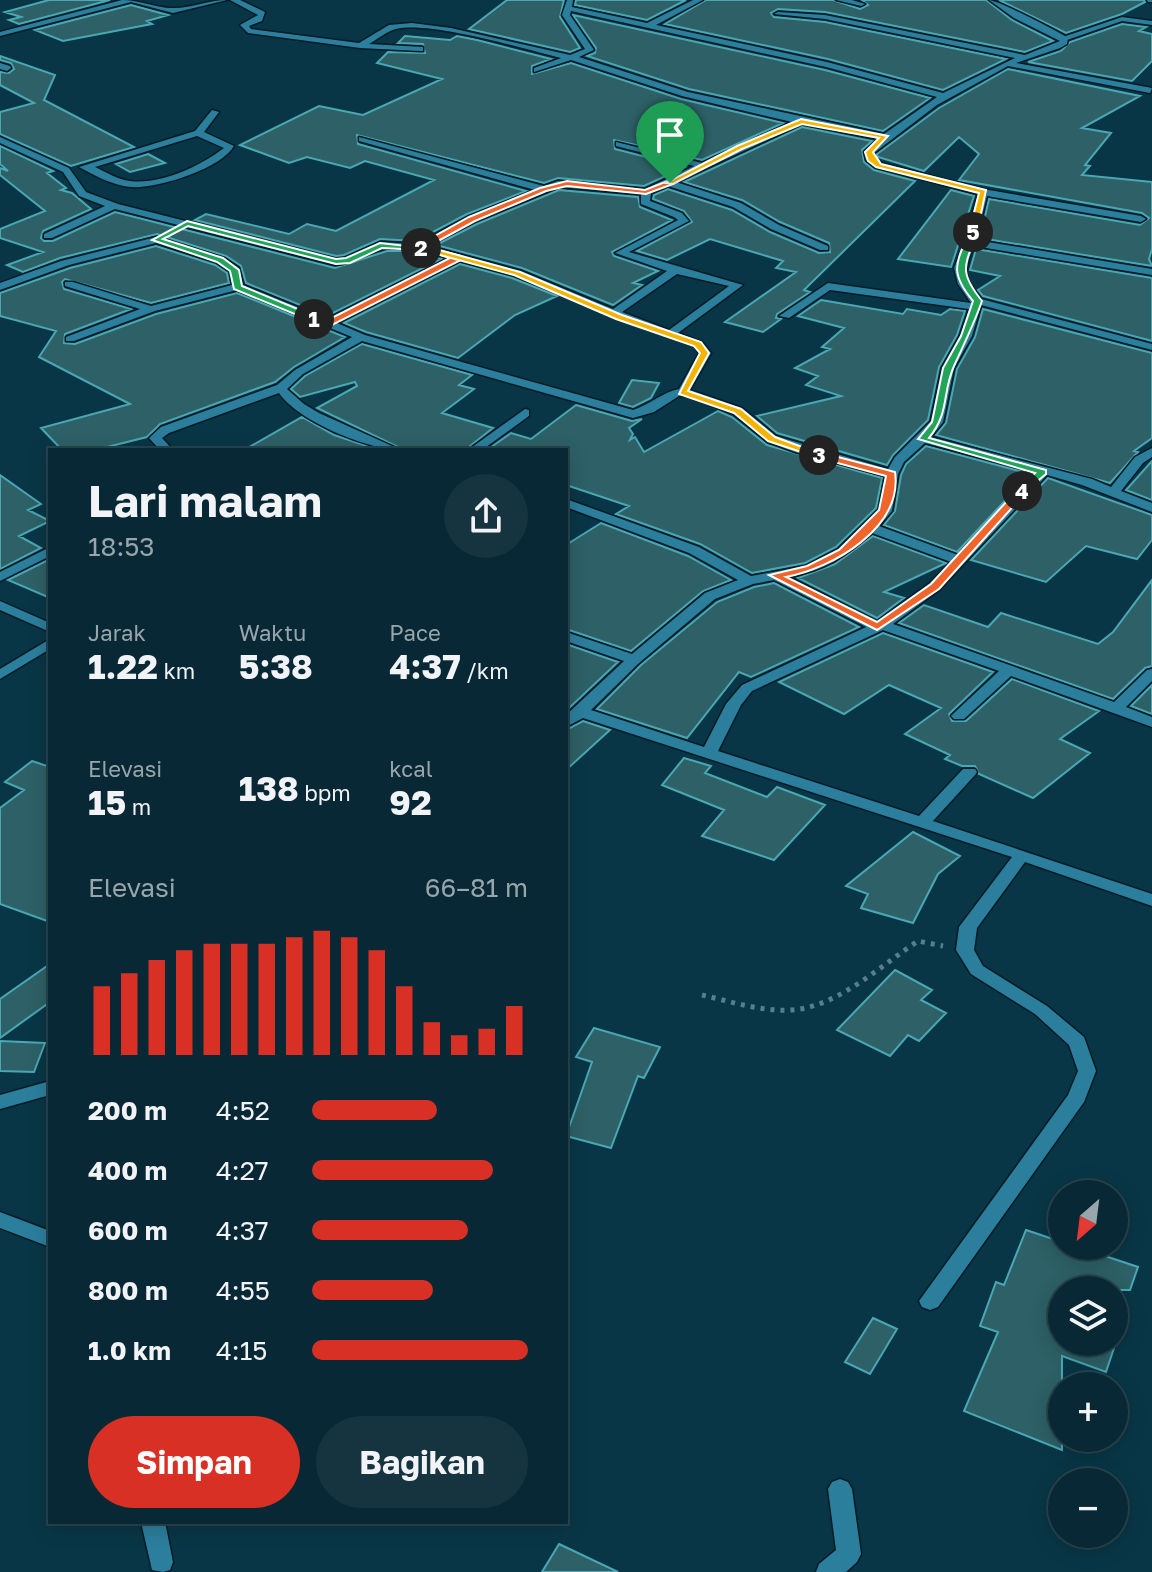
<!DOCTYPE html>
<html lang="id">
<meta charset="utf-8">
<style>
:root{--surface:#072834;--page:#153440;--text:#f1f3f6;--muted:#98a6ac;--line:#28444f;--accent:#d93025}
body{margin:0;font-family:"Golos Text",sans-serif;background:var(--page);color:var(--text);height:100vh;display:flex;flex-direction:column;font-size:30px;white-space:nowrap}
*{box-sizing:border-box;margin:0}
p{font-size:26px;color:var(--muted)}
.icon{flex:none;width:44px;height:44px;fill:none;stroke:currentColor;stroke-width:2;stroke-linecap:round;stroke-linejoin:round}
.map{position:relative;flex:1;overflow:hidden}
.drawer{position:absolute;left:48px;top:448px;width:520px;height:1076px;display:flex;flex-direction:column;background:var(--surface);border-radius:0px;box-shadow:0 4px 20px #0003,0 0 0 2px var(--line)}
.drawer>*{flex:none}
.needle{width:52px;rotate:208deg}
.tools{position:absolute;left:1048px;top:1180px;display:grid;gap:16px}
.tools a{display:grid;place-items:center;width:80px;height:80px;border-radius:50%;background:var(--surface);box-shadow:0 4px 20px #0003,0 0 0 2px var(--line);font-size:40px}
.pin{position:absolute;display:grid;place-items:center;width:68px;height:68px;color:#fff;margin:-82px -34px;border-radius:50% 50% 50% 0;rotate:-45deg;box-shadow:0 0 8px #0007}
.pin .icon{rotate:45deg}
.km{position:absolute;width:40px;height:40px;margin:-20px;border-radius:50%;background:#222;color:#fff;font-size:22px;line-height:40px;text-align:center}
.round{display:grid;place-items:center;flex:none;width:84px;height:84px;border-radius:42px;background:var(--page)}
.head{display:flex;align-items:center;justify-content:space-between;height:136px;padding:0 40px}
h1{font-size:44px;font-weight:700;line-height:60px}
.figures{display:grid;grid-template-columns:repeat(3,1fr);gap:12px;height:136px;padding:8px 40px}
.figures div{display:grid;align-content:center}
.figures b{font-size:34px;font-weight:700}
.figures small{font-size:22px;font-weight:400}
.figures p{font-size:22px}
.chart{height:224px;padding:16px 40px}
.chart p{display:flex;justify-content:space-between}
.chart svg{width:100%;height:144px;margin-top:8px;stroke:var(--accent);stroke-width:6}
.cta{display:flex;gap:16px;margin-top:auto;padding:16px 40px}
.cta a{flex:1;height:92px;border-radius:48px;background:var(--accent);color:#fff;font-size:32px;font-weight:700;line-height:92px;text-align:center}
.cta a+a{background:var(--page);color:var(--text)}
ul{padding:0 40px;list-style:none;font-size:26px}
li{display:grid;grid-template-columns:128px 96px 1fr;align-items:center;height:60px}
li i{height:20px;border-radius:10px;background:var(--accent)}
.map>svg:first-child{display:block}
.building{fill:#2d6167;stroke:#49a8b4;stroke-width:2}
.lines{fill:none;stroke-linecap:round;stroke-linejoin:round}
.lane-casing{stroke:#031c26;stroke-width:3}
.street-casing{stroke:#031c26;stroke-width:3}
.path{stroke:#557f8f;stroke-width:5;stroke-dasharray:4 6;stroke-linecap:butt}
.lane{fill:#2c7e9d;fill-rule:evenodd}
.street{fill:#2c7e9d;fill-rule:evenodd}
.split-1{fill:#f0652b;stroke:#fff;stroke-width:2}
.split-2{fill:#22a559;stroke:#fff;stroke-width:2}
.split-3{fill:#f5b400;stroke:#fff;stroke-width:2}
.split-4{fill:#f0652b;stroke:#fff;stroke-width:2}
.split-5{fill:#22a559;stroke:#fff;stroke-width:2}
.split-6{fill:#f5b400;stroke:#fff;stroke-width:2}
</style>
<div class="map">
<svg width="1152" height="1572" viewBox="0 0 1152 1572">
<rect width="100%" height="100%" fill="#093646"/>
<path class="building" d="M49,0H110L19,24L9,20L21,17L5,12Z
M507,0H564L560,17L580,48L570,52L469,29Z
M576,0H686L647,20L575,5Z
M706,0H833L860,9L868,5L862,0H986L1012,20L1053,41L1025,52L825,12L778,9L771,13L774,17L825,22L1006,59L943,90L828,59L665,24Z
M999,0H1144L1145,2L1122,14L1066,33Z
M131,5L168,15L147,21L152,24L63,41L35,30Z
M573,15L825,70L930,98L883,131L689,89L587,56L595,53L596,48Z
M1122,24L1146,27L1139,31L1152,34V61L1132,81L1028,62L1061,51L1070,42Z
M405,36L450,40L457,36L477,40L551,59L532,66V74L571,63L681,99L783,123L702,160L614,140L615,149L685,167L644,186L558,178L544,183L357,135L358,144L526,191L467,214L416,241L380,239L344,255L336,256L195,220L206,214L289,234L307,224L336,231L434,180L365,161L350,168L307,157L289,163L240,145L319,106L363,115L442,79L377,63L388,52L425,53L423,44L398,43Z
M0,56L55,75L44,100L134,147L71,166L0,134V112L34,103L0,85V72L9,73L14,69L11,63L0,60Z
M1008,69L1140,96L1082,128L1111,133L1085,165L1090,166L1082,175L1152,182V249L1149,259L1152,266L980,238L989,199L1140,225L1149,218L1142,213L959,180L979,154L959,137L924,171L878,157L877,154L939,108Z
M802,127L872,141L862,150L864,162L874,170L915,181L804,290L810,292L777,314L776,318L781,319L763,332L725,322L796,272L776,268L783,261L710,239L667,260L637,251L692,222L684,211L653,199L654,195L668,189L732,210L770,232L819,253L830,252L829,243L780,222L742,200L684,182Z
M0,146L53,171L47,173L66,188L61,190L72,193L91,209L43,231L41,238L44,241H53L115,212L335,268L387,251H404L441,259L327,316L246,283L241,266L226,256L157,234L60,258L23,272L7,265L43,252L0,238V229L45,211L0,175V168L8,171L0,164Z
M148,154L165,163L130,172L116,164Z
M559,190L638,197L640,207L672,220L612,252L614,256L658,271L633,283L642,285L613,305L522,268L436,245L477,224Z
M951,190L974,196L951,267L898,259Z
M156,246L215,265L227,273L229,283L151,303L65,279L62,282L64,289L131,309L65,334L64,343L75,344L156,314L237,293L345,337L294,367L275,382L160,424L147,437L95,450H62L41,428L130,404L39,357L56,331L0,316V293L70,268Z
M976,249L1152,278V341L983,296L978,290L1000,276L970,270Z
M460,264L512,278L557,296L515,315L458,358L366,332L344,323Z
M821,300L903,314L907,309L941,315L950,309L965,311L957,335L939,367L928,420L893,455L887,465L777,433L757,416L841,396L806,385L818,376L795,368L830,349L822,347L844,328L798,316Z
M983,309L1152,353V438L1134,451L1138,452L1110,483L936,435L946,423L957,369L975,337Z
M362,344L472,375L459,385L474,389L442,413L493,428L465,450H404L317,408L357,386L355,382L300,397L291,389L305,376Z
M632,380L659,383L651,398L633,407L619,403Z
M576,405L632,421L642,419L629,428L633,434L630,440L635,437L644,452L718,411L732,417L767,445L882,478L876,508L836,547L805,563L752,573L700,544L616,514L629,506L566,485V450H487L511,433L531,439Z
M302,417L334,435L379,450H244Z
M926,446L1030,474L957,552L884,525L895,511L901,475L906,464Z
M1152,461V500L1126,490Z
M0,475L41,504L28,510L50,521L19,536L41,548L0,569Z
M1048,478L1152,515V540L1137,559L1086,546L1046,582L971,560Z
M601,523L688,556L731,580L703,591L631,651L566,629V545Z
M873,536L946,563L884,592L904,598L877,618L798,578L835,564Z
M50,559V598L8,580Z
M1152,580V666L1145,668L1113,699L899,623L924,605L988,627L1001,613L1098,644L1113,632Z
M774,583L859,627L751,677L739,672L687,738L597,709L641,665L717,602L754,587Z
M883,633L993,672L949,714L952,721H966L1012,679L1099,711L1060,739L1090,753L1033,798L979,774L975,766H962L945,759L950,755L905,734L941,708L889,685L844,714L779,682Z
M566,644L618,662L566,711Z
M1152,685V714L1131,706Z
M583,721L610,730L566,770V730Z
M684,758L711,766L705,773L767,797L777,787L825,805L774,860L702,836L724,810L662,785Z
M32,761L50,767V922L0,904V808L24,790L5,782Z
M913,832L960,856L938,874L913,923L861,908L868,894L846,886Z
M50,964V1002L0,1038V999Z
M895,970L932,990L921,1000L946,1013L919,1041L908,1035L890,1056L837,1030Z
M594,1028L660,1047L644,1078L638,1076L611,1148L566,1136L592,1062L576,1057Z
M0,1041L45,1043L34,1072L0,1071Z
M1026,1230L1062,1242V1246H1075L1138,1267L1130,1290H1062V1342H1116L1106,1372L1062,1356V1450L964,1411L998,1332L980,1326L996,1282L1004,1285Z
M873,1318L897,1329L870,1374L845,1362Z
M559,1544L618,1572H542Z"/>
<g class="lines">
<defs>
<path id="lane" d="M1147,0H1152V2H1148Z
M1122,17L1152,21V25L1122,21L1067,40L1060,38Z"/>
<path id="street" d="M122,0C140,0 159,9 174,8C192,8 209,0 227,0L173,13L131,2L0,36V32Z
M230,0H240L265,12L262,21L249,26L251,29L359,43L389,25L412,23L451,28L570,55L585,49L562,15L567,0H573L572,7L647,23L693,0H703L656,25L827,62L943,93L1015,58L825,19L774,14L778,12L825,15L1025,55L1060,41L1014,18L989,0C997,0 1058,31 1068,38L1067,44L1060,48L1016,63L1152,88L1150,93L1008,66L937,105L874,153L875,159L881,163L983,189L1141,216L1146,219L1141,222L987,196L976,240L1152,269V275L974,246C963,272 963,277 981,299L1152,344V350L981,305L972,336L954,368L943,422L931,437L1092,479L1111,487L1135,457L1152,448V457L1143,463L1121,491L1152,503V512L1082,485L1047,475L940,589L893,624L1114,702L1147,670L1152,669V681L1126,707L1152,717V727L1011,676L964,719H954L951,716L954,713L999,671L883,630L752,691L741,705L718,751L919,816L963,769H975L977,772L975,775L933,821L1152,894V906L1025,862L977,928L974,950L983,966L1047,1006L1084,1037L1096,1071L1084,1102L938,1307L930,1310L922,1307L919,1301L1068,1095L1078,1071L1069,1045L1035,1014L971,974L956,950L959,927L1012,857L583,718L566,727V715L624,661L566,641V632L632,654L705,593L738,580L689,553L566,507V499L699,547L751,576L806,566L838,549L879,510L885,476L795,452L768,442L734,414L687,396H679L654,412L633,418L362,341L303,374L287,389L304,404L319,413L401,450C368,450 298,421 279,393L169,433L162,438L173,450H160L149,438L161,427L277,385L295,370L352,337L237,290L155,311L74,341H66V337L140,309L65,286V282H73L151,306L232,285L230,271L216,262L156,243L69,265L0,290V283L61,261L156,237L224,258L239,268L243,285L327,319L449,258C429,253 399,243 379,250C363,255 353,264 336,265L115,209L52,238H44V234L105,206L79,196L63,172L0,143V137L69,168L86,192L118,204L336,259L345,258L380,242L417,244L468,217L535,190L359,141V137L544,186L558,181L645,189L694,166L616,146V142L702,163L792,122L682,96L571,60L534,72V68L561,58C524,49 431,21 396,29C387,31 378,39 369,44L423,47V51H420L360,48L248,33L240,25L258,15ZM571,11L826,67L937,97L884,134L688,92L579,57L594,50L570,15ZM802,124L879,139L864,152L866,160L875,167L978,194L965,242L954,268L958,284L971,303L828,283L779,316L789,318L830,290L969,309L960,336L942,368L931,421L895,457L888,469L776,436L742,408L690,390L711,353L702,342L678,333L743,285L629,252L689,221L682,213L650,201L651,193L668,186L733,207L771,229L820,250H828V246L779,225L741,203L676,182ZM559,187L641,194V204L674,217L678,220L615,253L667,271L613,309L521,271L428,246L476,221ZM460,261L513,275L694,346L699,353L679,389C663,392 649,405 633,410L365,335L337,323ZM677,274L729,286L669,330L622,312ZM925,443L1036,472L958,555L879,526L892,511L898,474L904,462ZM872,533L951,562L930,583L877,622L789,577C823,571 847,556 872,533ZM774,580L866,627L742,685L726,704L704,747L591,710L639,663L715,599L753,584Z
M836,0H852L865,4L861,6Z
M0,63L10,66L11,68L7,71L0,69Z
M212,110L219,112L204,132L234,146C221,169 156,189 131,187C114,186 93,175 79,167L195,131ZM197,136L224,148C200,166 161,185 130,181C118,180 106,172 95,167Z
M525,409L529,410V416L482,450H468Z
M50,547V556L0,581V572Z
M0,601L50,623V632L0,610Z
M50,639V649L0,679V669Z
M50,1081V1095L0,1109V1095Z
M0,1212L50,1231V1247L0,1228Z
M840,1479L848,1482L852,1489L861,1554L857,1562L846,1572H816L819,1564L836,1550L828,1489L832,1482Z
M141,1522H165L173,1562L170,1570L163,1572L152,1570Z"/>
</defs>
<use href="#lane" class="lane-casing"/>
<use href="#street" class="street-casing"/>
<path class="path" d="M702,995C733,1002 768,1014 800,1009C843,1002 883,964 918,941L943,946"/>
<use href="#lane" class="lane"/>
<use href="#street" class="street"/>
</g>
<path class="split-1" d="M670,180L673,184L646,194L567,186L546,191L475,221L427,247L461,256V260L330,326L309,319L314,316L326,321L450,258L415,247L469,217L540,188L567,181L645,190Z"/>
<path class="split-2" d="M187,221L336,259L346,258L380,243L425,248L421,250L382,248L350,263L336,264L188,226L163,239L223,258L239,270L242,286L317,317L314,322L234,289L230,271L217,262L152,240Z"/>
<path class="split-3" d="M421,245L520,272L622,315L701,342L709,353L688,391L741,409L775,437L824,455L819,458L768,441L734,413L679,394L700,353L694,346L616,319L514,275L418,249Z"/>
<path class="split-4" d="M819,452L895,472C903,528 833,568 786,577L877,622L931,584L1018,489L1027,491L939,589L877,630L769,575L807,566L839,550L879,510L886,476L815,457L814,455Z"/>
<path class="split-5" d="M973,230L977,232C965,266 958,271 982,301C974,324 964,344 954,366C942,393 950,412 929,438L1046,470V474L1022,494L1017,491L1035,473L918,439L932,422L943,368L961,336L973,301C949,272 956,264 969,232Z"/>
<path class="split-6" d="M801,119L888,136L873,152L881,164L986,190L977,232L973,235L969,232L979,193L876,167L868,161L865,152L879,138L802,124L742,149L673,184L666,183L737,146Z"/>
</svg>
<div class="tools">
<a><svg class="needle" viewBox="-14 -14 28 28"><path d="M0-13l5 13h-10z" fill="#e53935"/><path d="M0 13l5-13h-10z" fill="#98a6ac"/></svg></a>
<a><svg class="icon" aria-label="layers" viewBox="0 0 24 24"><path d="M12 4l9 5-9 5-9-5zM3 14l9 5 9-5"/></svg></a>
<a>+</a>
<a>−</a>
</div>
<div class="pin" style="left:670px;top:183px;background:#1e9e55"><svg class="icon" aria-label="arrive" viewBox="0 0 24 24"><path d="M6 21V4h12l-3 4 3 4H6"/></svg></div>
<b class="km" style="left:314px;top:319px">1</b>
<b class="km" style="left:421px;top:248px">2</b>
<b class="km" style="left:819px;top:455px">3</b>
<b class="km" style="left:1022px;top:491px">4</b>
<b class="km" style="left:973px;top:232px">5</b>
<section class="drawer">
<div class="head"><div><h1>Lari malam</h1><p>18:53</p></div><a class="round"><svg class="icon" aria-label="share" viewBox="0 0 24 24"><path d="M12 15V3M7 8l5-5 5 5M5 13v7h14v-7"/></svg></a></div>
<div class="figures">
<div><p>Jarak</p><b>1.22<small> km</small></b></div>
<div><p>Waktu</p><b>5:38</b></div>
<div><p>Pace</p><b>4:37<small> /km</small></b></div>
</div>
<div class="figures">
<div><p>Elevasi</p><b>15<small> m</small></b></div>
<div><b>138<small> bpm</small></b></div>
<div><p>kcal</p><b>92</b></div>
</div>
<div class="chart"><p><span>Elevasi</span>66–81 m</p>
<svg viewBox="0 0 160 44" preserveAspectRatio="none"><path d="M5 44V23M15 44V19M25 44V15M35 44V12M45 44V10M55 44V10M65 44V10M75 44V8M85 44V6M95 44V8M105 44V12M115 44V23M125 44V34M135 44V38M145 44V36M155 44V29"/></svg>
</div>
<ul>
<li><b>200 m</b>4:52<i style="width:58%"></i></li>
<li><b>400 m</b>4:27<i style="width:84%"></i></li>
<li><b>600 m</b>4:37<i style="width:72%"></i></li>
<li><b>800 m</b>4:55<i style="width:56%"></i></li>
<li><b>1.0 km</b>4:15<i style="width:100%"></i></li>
</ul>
<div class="cta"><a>Simpan</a><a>Bagikan</a></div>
</section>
</div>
